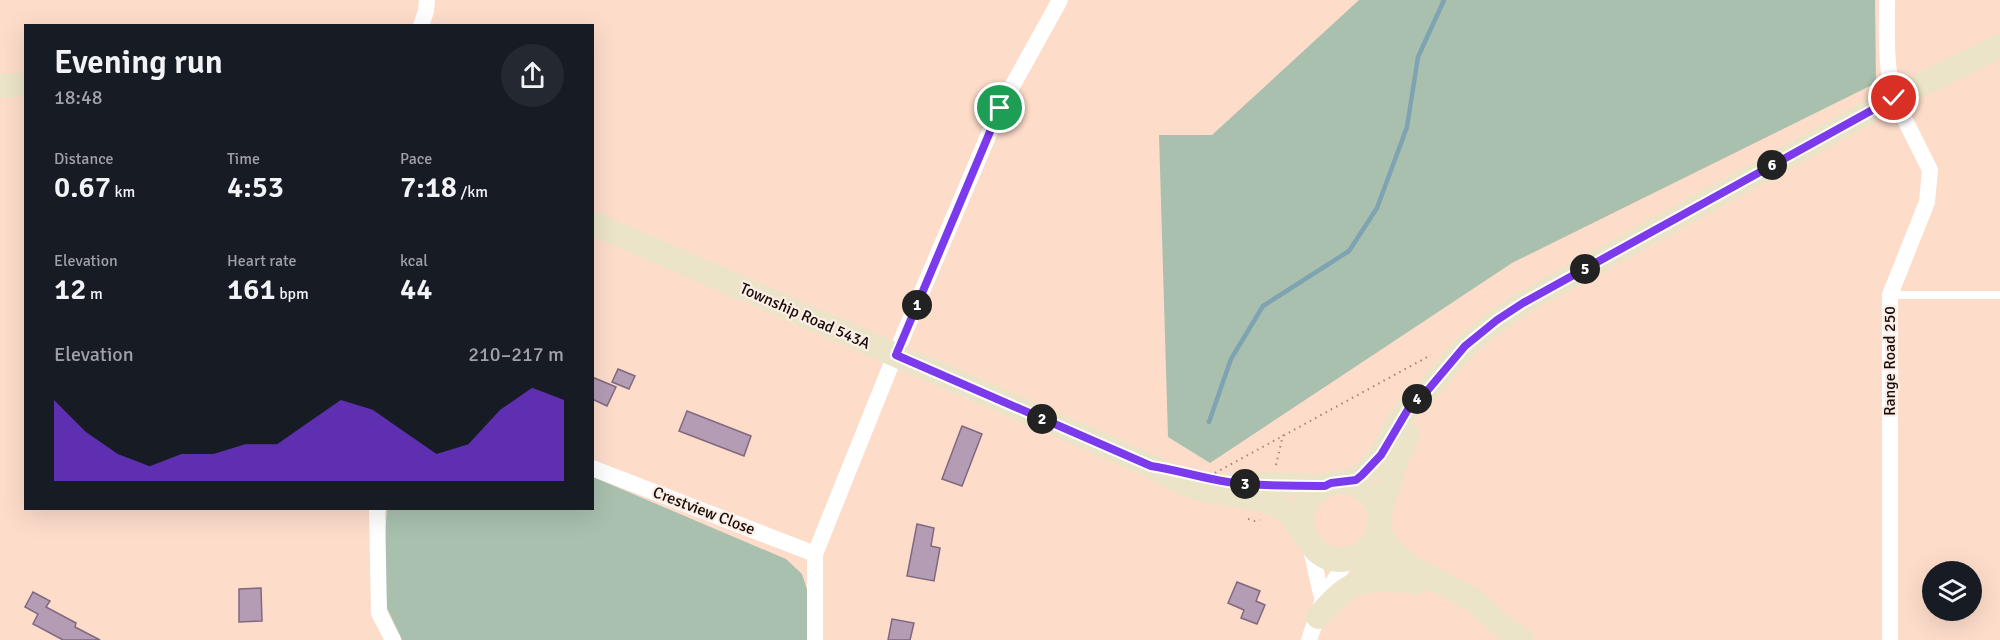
<!DOCTYPE html>
<meta charset="utf-8">
<style>
:root{--surface:#171b24;--page:#242831;--text:#f1f3f6;--muted:#9ea1a6;--accent:#7c3aed}
body{margin:0;font-family:Signika,sans-serif;background:var(--page);color:var(--text);height:100vh;display:flex;flex-direction:column;font-size:22px;white-space:nowrap}
*{box-sizing:border-box;margin:0}
p{font-size:20px;color:var(--muted)}
.icon{flex:none;width:33px;height:33px;fill:none;stroke:currentColor;stroke-width:2;stroke-linecap:round;stroke-linejoin:round}
.map{position:relative;flex:1;overflow:hidden}
.drawer{position:absolute;left:24px;top:24px;width:570px;height:486px;display:flex;flex-direction:column;background:var(--surface);border-radius:0px;box-shadow:0 6px 24px #0002}
.drawer>*{flex:none}
.buttons{position:absolute;left:1922px;top:561px;display:grid;gap:12px}
.buttons a{display:grid;place-items:center;width:60px;height:60px;border-radius:50%;background:var(--surface);box-shadow:0 6px 24px #0002;font-size:30px}
.pin{position:absolute;display:grid;place-items:center;width:51px;height:51px;color:#fff;margin:-26px;border:3px solid #fff;border-radius:50%;box-shadow:0 2px 6px #0007}
.km{position:absolute;width:30px;height:30px;margin:-15px;border-radius:50%;background:#222;color:#fff;font-size:16px;line-height:30px;text-align:center}
.round{display:grid;place-items:center;flex:none;width:63px;height:63px;border-radius:32px;background:var(--page)}
.summary{display:flex;align-items:center;justify-content:space-between;height:102px;padding:0 30px}
h1{font-size:33px;font-weight:600;line-height:45px}
.stats{display:grid;grid-template-columns:repeat(3,1fr);gap:9px;height:102px;padding:6px 30px}
.stats div{display:grid;align-content:center}
.stats b{font-size:30px;font-weight:600}
.stats small{font-size:16px;font-weight:400}
.stats p{font-size:16px}
.chart{height:168px;padding:12px 30px}
.chart p{display:flex;justify-content:space-between}
.chart svg{width:100%;height:108px;margin-top:6px;fill:var(--accent);opacity:.7}
.map>svg:first-child{display:block}
.green{fill:#a9c0ae}
.lines{fill:none;stroke-linecap:round;stroke-linejoin:round}
.stream{stroke:#7ea3b2;stroke-width:4.5}
.building{fill:#b49cb4;stroke:#806980;stroke-width:1.5}
.path{stroke:#9d8579;stroke-width:2;stroke-dasharray:1.5 4.5;stroke-linecap:butt}
.service{stroke:#fff;stroke-width:8}
.minor{stroke:#fff;stroke-width:16}
.secondary{stroke:#ece4c8;stroke-width:24}
.route-casing{stroke:#fff;stroke-width:12}
.route{stroke:#7c3aed;stroke-width:8}
.labels{text-anchor:middle;dominant-baseline:central;stroke-width:4.5;stroke-linejoin:round;paint-order:stroke}
.street-label{font-size:16px;fill:#170c07;stroke:#fceee7}
</style>
<div class="map">
<svg width="2000" height="640" viewBox="0 0 2000 640">
<rect width="100%" height="100%" fill="#fddcca"/>
<path class="green" d="M1359,0H1875L1876,83L1512,263L1210,463L1168,437L1159,135H1212Z
M593,477L786,559L802,574L810,599L807,640H402L387,608L383,565L387,509L592,508Z"/>
<g class="lines">
<path class="stream" d="M1209,422L1231,359L1263,306L1349,251L1377,208L1407,127L1418,57L1444,0"/>
</g>
<path class="building" d="M618,369L635,376L629,389L612,382Z
M592,377L616,387L607,406L592,399Z
M687,411L751,436L744,456L679,431Z
M962,426L982,434L962,486L942,479Z
M917,524L934,528L931,546L940,548L934,581L907,576Z
M1237,582L1260,591L1256,601L1265,605L1257,624L1241,618L1244,610L1228,603Z
M261,588L262,621L239,622V589Z
M33,592L50,601L46,607L76,623L75,627L100,640H63L33,624L38,614L25,607Z
M892,619L914,623L910,640H888Z"/>
<g class="lines">
<path class="path" d="M1276,465L1283,435
M1215,473L1431,355
M1248,519L1255,521L1260,520"/>
<path class="service" d="M1890,295H2000"/>
<path class="minor" d="M1887,0C1887,33 1885,65 1894,98L1930,170L1927,202L1890,295V640
M421,26L426,11L427,0
M592,468L815,554
M377,508L379,613L393,640
M1309,545C1316,562 1316,581 1323,599
M815,640V554L895,355L1000,108L1060,0
M1309,640L1323,599L1348,558"/>
<path class="secondary" d="M0,86L26,84
M592,223L1151,466C1168,476 1185,486 1204,490C1227,495 1250,495 1271,503C1279,506 1285,509 1290,515C1308,533 1313,566 1347,559C1357,556 1366,551 1373,542C1377,535 1380,524 1379,516C1373,467 1295,471 1303,532
M1344,482C1385,473 1386,430 1411,405C1416,399 1423,395 1428,390C1440,376 1451,361 1464,348C1482,330 1503,316 1523,303L1894,98L2000,46
M1238,483L1325,486
M1379,515L1397,458L1408,434
M1378,528L1387,546L1407,565L1472,599L1497,622L1522,640
M1355,557L1416,583
M1318,617C1345,586 1357,576 1400,581"/>
</g>
<g class="lines">
<defs>
<path id="route" d="M1000,108L896,355L1151,466C1177,470 1202,478 1228,482C1260,487 1293,485 1325,486L1331,483L1356,480L1362,475L1381,455L1410,406L1427,391L1465,346L1497,320L1523,303L1894,98"/>
</defs>
<use href="#route" class="route-casing"/>
<use href="#route" class="route"/>
</g>
<g class="labels">
<g class="street-label">
<text transform="translate(805 316) rotate(24)">Township Road 543A</text>
<text transform="translate(1890 361) rotate(-90)">Range Road 250</text>
<text transform="translate(704 511) rotate(21)">Crestview Close</text>
</g>
</g>
</svg>
<div class="buttons">
<a><svg class="icon" aria-label="layers" viewBox="0 0 24 24"><path d="M12 4l9 5-9 5-9-5zM3 14l9 5 9-5"/></svg></a>
</div>
<div class="pin" style="left:1000px;top:108px;background:#1e9e55"><svg class="icon" aria-label="arrive" viewBox="0 0 24 24"><path d="M6 21V4h12l-3 4 3 4H6"/></svg></div>
<div class="pin" style="left:1894px;top:98px;background:#d93025"><svg class="icon" aria-label="check" viewBox="0 0 24 24"><path d="M5 12l5 5 9-10"/></svg></div>
<b class="km" style="left:917px;top:305px">1</b>
<b class="km" style="left:1042px;top:419px">2</b>
<b class="km" style="left:1245px;top:484px">3</b>
<b class="km" style="left:1417px;top:399px">4</b>
<b class="km" style="left:1585px;top:269px">5</b>
<b class="km" style="left:1772px;top:165px">6</b>
<section class="drawer">
<div class="summary"><div><h1>Evening run</h1><p>18:48</p></div><a class="round"><svg class="icon" aria-label="share" viewBox="0 0 24 24"><path d="M12 15V3M7 8l5-5 5 5M5 13v7h14v-7"/></svg></a></div>
<div class="stats">
<div><p>Distance</p><b>0.67<small> km</small></b></div>
<div><p>Time</p><b>4:53</b></div>
<div><p>Pace</p><b>7:18<small> /km</small></b></div>
</div>
<div class="stats">
<div><p>Elevation</p><b>12<small> m</small></b></div>
<div><p>Heart rate</p><b>161<small> bpm</small></b></div>
<div><p>kcal</p><b>44</b></div>
</div>
<div class="chart"><p><span>Elevation</span>210–217 m</p>
<svg viewBox="0 0 160 44" preserveAspectRatio="none"><path d="M0 44V11L10 24L20 33L30 38L40 33L50 33L60 29L70 29L80 20L90 11L100 15L110 24L120 33L130 29L140 15L150 6L160 11V44z"/></svg>
</div>
</section>
</div>
